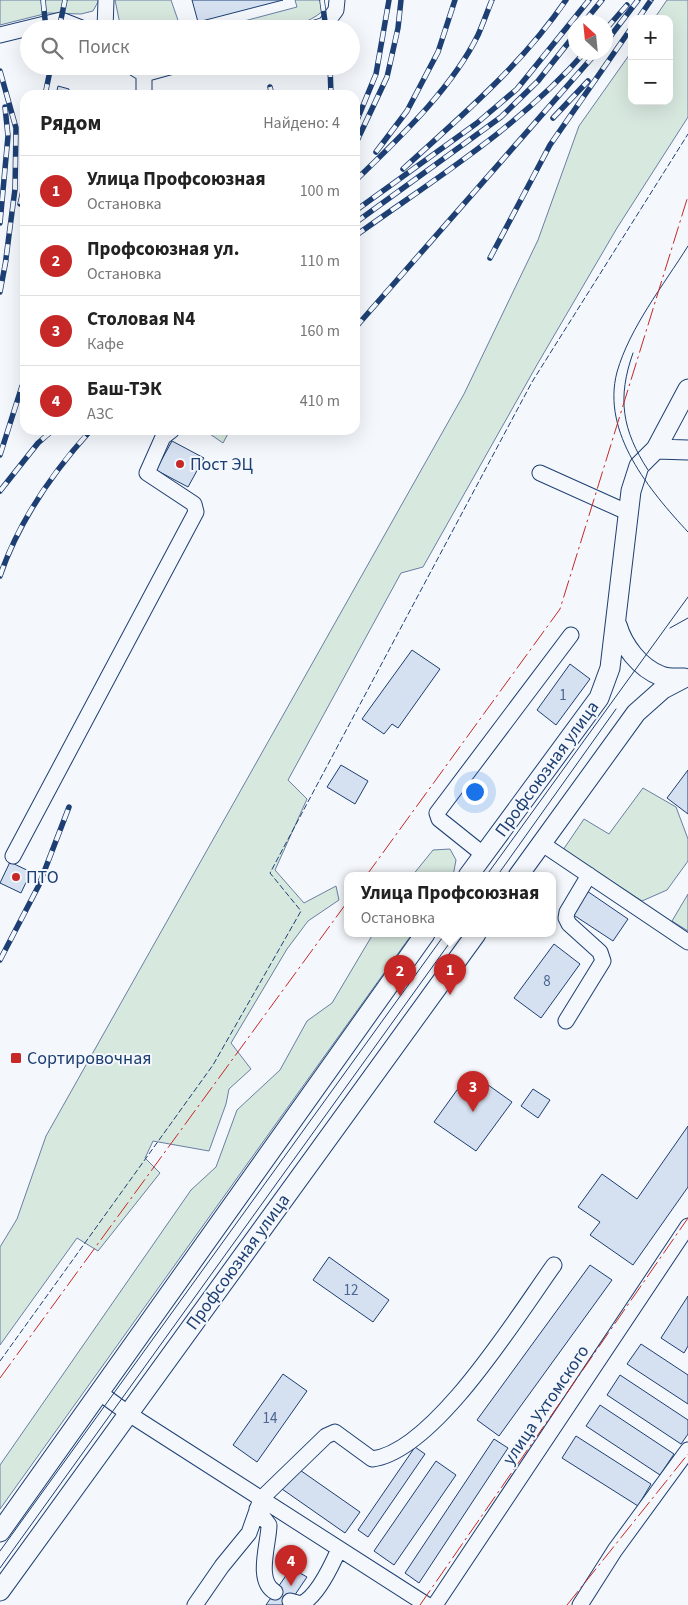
<!DOCTYPE html>
<html lang="ru">
<meta charset="utf-8">
<style>
body{margin:0;font-family:"Source Sans 3",sans-serif;background:#f2f2f2;color:#222}
.controls{position:absolute;right:15px;top:15px;display:grid;overflow:hidden;border-radius:10px;box-shadow:0 5px 20px #0002}
.controls button{width:45px;height:45px;display:grid;place-items:center;padding:0;border:0;border-bottom:1px solid #e0e0e0;background:#fff;color:#222;font:25px sans-serif}
.compass{position:absolute;left:568px;top:15px;width:45px;height:45px;border-radius:50%;background:#fff;box-shadow:0 5px 20px #0002;rotate:333deg}
.you{position:absolute;left:474px;top:791px;width:18px;height:18px;margin:-12px;border:4px solid #fff;border-radius:50%;background:#1a73e8;box-shadow:0 0 0 8px #1a73e833}
.badge{display:grid;place-items:center;width:32px;height:32px;border-radius:50%;background:#c62828;color:#fff;font-size:16px;font-weight:700}
.pin{position:absolute;translate:-50% -41px;filter:drop-shadow(0 1px 2px #0008)}
.pin::after{content:'';position:absolute;top:26px;width:18px;height:15px;background:inherit;clip-path:polygon(0 0,100% 0,50% 100%)}
.popup{position:absolute;left:344px;top:872px;width:212px;height:65px;box-sizing:border-box;display:grid;place-content:center;border-radius:10px;background:#fff;filter:drop-shadow(0 1px 4px #0005);font-size:16px;white-space:nowrap;color:#767676}
.popup b{font-size:19px;color:#222}
.popup::after{content:'';position:absolute;left:50%;top:100%;margin-left:-10px;border:10px solid transparent;border-top-color:#fff}
.list{margin:0;padding:0;list-style:none}
h2{display:flex;justify-content:space-between;align-items:center;height:65px;margin:0;padding:0 20px;font-size:21px}
h2 small{font-size:16px;font-weight:400;color:#767676}
.list li{display:grid;grid-template-columns:32px 1fr auto;gap:15px;align-items:center;box-sizing:border-box;height:70px;padding:0 20px;border-top:1px solid #e0e0e0}
.list b{display:block;font-size:19px;white-space:nowrap}
.list p{margin:0;font-size:16px;white-space:nowrap;color:#767676}
.list em{font-size:16px;font-style:normal;color:#767676}
.icon{flex:none;width:28px;height:28px;fill:none;stroke:currentColor;stroke-width:2;stroke-linecap:round;stroke-linejoin:round}
.map{position:relative;flex:none;width:688px;height:1605px;overflow:hidden}
.search{position:absolute;background:#fff;box-shadow:0 5px 20px #0002;left:20px;top:20px;width:340px;height:55px;display:flex;align-items:center;gap:12px;box-sizing:border-box;padding:0 18px;border-radius:28px;color:#767676;font-size:19px}
.panel{position:absolute;background:#fff;box-shadow:0 5px 20px #0002;left:20px;top:90px;width:340px;height:345px;border-radius:15px}
.map>svg:first-child{display:block}
.green{fill:#d7e8df;stroke:#687fa3}
.building{fill:#d5e0f0;stroke:#1d3f73}
.lines{fill:none;stroke-linecap:round;stroke-linejoin:round}
.minor-casing{stroke:#1d3f73;stroke-width:17}
.major-casing{stroke:#1d3f73;stroke-width:21}
.minor{stroke:#f4f7fb;stroke-width:15}
.major{stroke:#f4f7fb;stroke-width:19}
.tram{stroke:#1d3f73;stroke-width:1}
.rail-casing{stroke:#1d3f73;stroke-width:5.5}
.rail{stroke:#f4f7fb;stroke-width:4;stroke-dasharray:11;stroke-linecap:butt}
.fence{stroke:#1d3f73;stroke-width:1;stroke-dasharray:6 2.5;stroke-linecap:butt}
.power{stroke:#c62828;stroke-width:1;stroke-dasharray:18 4 2.5 4;stroke-linecap:butt}
.poi-dot{fill:#c62828;stroke:#f4f7fb;stroke-width:2}
.labels{text-anchor:middle;dominant-baseline:central;stroke-width:4;stroke-linejoin:round;paint-order:stroke}
.number-label{font-size:15px;fill:#4b6792}
.poi-label{font-size:18px;fill:#1d3f73;stroke:#f4f7fb;text-anchor:start}
.street-label{font-size:18px;fill:#1d3f73;stroke:#f4f7fb}
</style>
<div class="map">
<svg width="688" height="1605" viewBox="0 0 688 1605">
<rect width="100%" height="100%" fill="#f4f7fb"/>
<path class="green" d="M0,0h99l-6,11 -12,3 -33,-1 -48,12z
M115,0h56l10,29h-60z
M295,0h25l3,11c-30,25 -73,18 -109,18l83,-22z
M667,0h21v117l-71,111 -79,135 -115,204 -22,6 -113,207 19,19 -32,71 29,33 32,-17 3,14 -31,21 -21,28 -56,94 20,26 -22,20 -3,15 -17,47 -56,-10 -8,17 15,15 -62,78 -21,-13 -77,107v-98l17,-28 29,-83 418,-742 74,-154 41,-114 53,-75v50h37v-82h-15z
M204,430h26l-7,13z
M643,788l33,19 12,32v22l-21,29 -25,11 -79,-51 21,-31 25,15z
M450,849l6,11 -3,16h-41l21,-26z
M688,894v37l-16,-10z
M373,934h39l-412,575v-44l191,-275 25,-23 21,-57 43,-40 27,-49 25,-18z"/>
<path class="building" d="M192,0h91l-85,22z
M58,86l11,3 -1,6h-12z
M172,441l32,17 -16,29 -32,-17z
M412,650l28,19 -42,59 -6,-4 -8,10 -22,-15z
M570,664l20,15 -34,46 -19,-15z
M341,765l27,16 -13,23 -28,-17z
M688,770v44l-21,-16z
M10,862l21,10 -10,21 -21,-10z
M587,891l41,28 -15,22 -41,-27z
M554,944l26,20 -39,54 -27,-20z
M470,1072l42,30 -36,49 -42,-29z
M533,1089l17,11 -12,18 -17,-12z
M688,1126v61l-55,78 -43,-30 10,-13 -22,-15 24,-33 35,25z
M329,1257l60,43 -16,22 -60,-42z
M590,1265l22,15 -113,156 -22,-16z
M688,1296v50l-4,7 -23,-15z
M641,1344l47,31v29l-61,-40z
M283,1374l24,17 -50,71 -24,-17z
M620,1375l68,45v14l-7,10 -74,-49z
M600,1405l74,49 -14,21 -74,-49z
M576,1436l75,48 -13,22 -76,-48z
M494,1439l14,9 -89,135 -14,-10z
M415,1447l10,7 -57,83 -10,-7z
M436,1461l20,14 -62,90 -20,-14z
M297,1468l63,44 -15,21 -63,-44z
M291,1568l16,9 -19,28h-22z"/>
<g class="lines">
<g class="minor-casing">
<path id="minor" d="M105,29l1,-29
M312,29l13,-4 11,-15 1,-10
M0,35l61,-15 23,9
M131,66l13,8 29,-8
M144,95v-21
M540,473l89,40
M541,843l147,99
M484,855l-45,-36 -2,-6 134,-178
M13,856l183,-344 -2,-8 -47,-31 16,-36 9,-7
M566,1021l37,-60 -3,-9 -31,-28 -3,-6 1,-6 22,-37
M100,1393l29,21 298,191
M257,1509l12,16c0,18 -14,56 6,67
M290,1601l11,3c16,-7 31,-39 38,-55
M195,1605l27,-39 27,-33 12,-34 65,-63 9,-4 37,27c62,-7 146,-144 182,-194
M435,1605l253,-379
M580,1605l35,-55 73,-100"/>
</g>
<g class="major-casing">
<path id="major" d="M656,449l32,1
M617,625c6,21 23,43 44,51 7,3 16,2 23,2
M468,876l131,-178 11,-30 21,-177 8,-25 17,-17 32,-60
M518,876l118,-163 27,-24 21,-11
M0,1532l425,-598
M0,1591l476,-657"/>
</g>
<use href="#minor" class="minor"/>
<use href="#major" class="major"/>
<path class="tram" d="M688,246c-25,40 -58,81 -71,126 -16,61 33,119 71,160
M633,353c-16,45 -11,77 15,117
M670,628l18,-10
M486,876l202,-279
M497,876l119,-167
M0,1551l445,-617
M0,1568l456,-634"/>
<g class="rail-casing">
<path id="rail" d="M43,0l3,29
M322,0l4,29
M638,19l13,-19
M584,22l18,-22
M59,29l6,-29
M606,29l21,-24
M606,42l32,-42
M330,66l1,29
M0,71l16,57 -1,61 -10,77
M270,87l2,8
M45,95l6,-29
M553,118l35,-37
M355,125l21,-51 13,-74
M355,145l32,-68 11,-49 3,-28
M376,152l31,-41 31,-59 17,-52
M403,169c58,-53 118,-103 163,-169
M355,181c43,-42 96,-91 123,-146 5,-11 9,-23 14,-35
M20,204l5,-22
M355,211l122,-88 40,-34 72,-89
M0,223l8,-87 -3,-29
M355,223l146,-106 37,-36 38,-48
M355,236c81,-58 163,-108 230,-184
M490,258l60,-113 82,-118
M0,292l6,-32
M355,328l242,-276
M0,455l22,-69
M0,491l38,-48 15,-13
M0,576c19,-55 52,-103 91,-146
M0,960l39,-75 30,-78"/>
</g>
<use href="#rail" class="rail"/>
<path class="fence" d="M0,1361l213,-296 88,-154 -31,-38 262,-491 156,-248"/>
<path class="power" d="M366,876l194,-267 128,-413
M0,1378l348,-477
M420,1605l268,-387
M567,1605l121,-151"/>
</g>
<g class="poi-dot">
<circle cx="180" cy="464" r="5"/>
<circle cx="16" cy="877" r="5"/>
<rect x="10" y="1052" width="12" height="12" rx="2.5"/>
</g>
<g class="labels">
<g class="number-label">
<text x="563" y="695">1</text>
<text x="547" y="981">8</text>
<text x="351" y="1290">12</text>
<text x="270" y="1418">14</text>
</g>
<g class="poi-label">
<text x="190" y="464">Пост ЭЦ</text>
<text x="26" y="877">ПТО</text>
<text x="27" y="1058">Сортировочная</text>
</g>
<g class="street-label">
<text transform="translate(547 769) rotate(-54)">Профсоюзная улица</text>
<text transform="translate(238 1262) rotate(-54)">Профсоюзная улица</text>
<text transform="translate(546 1405) rotate(-56)">улица Ухтомского</text>
</g>
</g>
</svg>
<div class="controls">
<button>+</button>
<button>−</button>
</div>
<svg class="compass" viewBox="-18 -18 36 36"><path d="M0-13l5 13h-10z" fill="#e53935"/><path d="M0 13l5-13h-10z" fill="#767676"/></svg>
<div class="you"></div>
<div class="pin badge" style="left:450px;top:995px">1</div>
<div class="popup"><b>Улица Профсоюзная</b>Остановка</div>
<div class="pin badge" style="left:400px;top:996px">2</div>
<div class="pin badge" style="left:473px;top:1112px">3</div>
<div class="pin badge" style="left:291px;top:1586px">4</div>
<div class="search"><svg class="icon" aria-label="search" viewBox="0 0 24 24"><circle cx="10" cy="10" r="6"/><path d="M15 15l6 6"/></svg>Поиск</div>
<section class="panel">
<h2>Рядом<small>Найдено: 4</small></h2>
<ul class="list">
<li><span class="badge">1</span><div><b>Улица Профсоюзная</b><p>Остановка</p></div><em>100 m</em></li>
<li><span class="badge">2</span><div><b>Профсоюзная ул.</b><p>Остановка</p></div><em>110 m</em></li>
<li><span class="badge">3</span><div><b>Столовая N4</b><p>Кафе</p></div><em>160 m</em></li>
<li><span class="badge">4</span><div><b>Баш-ТЭК</b><p>АЗС</p></div><em>410 m</em></li>
</ul>
</section>
</div>
